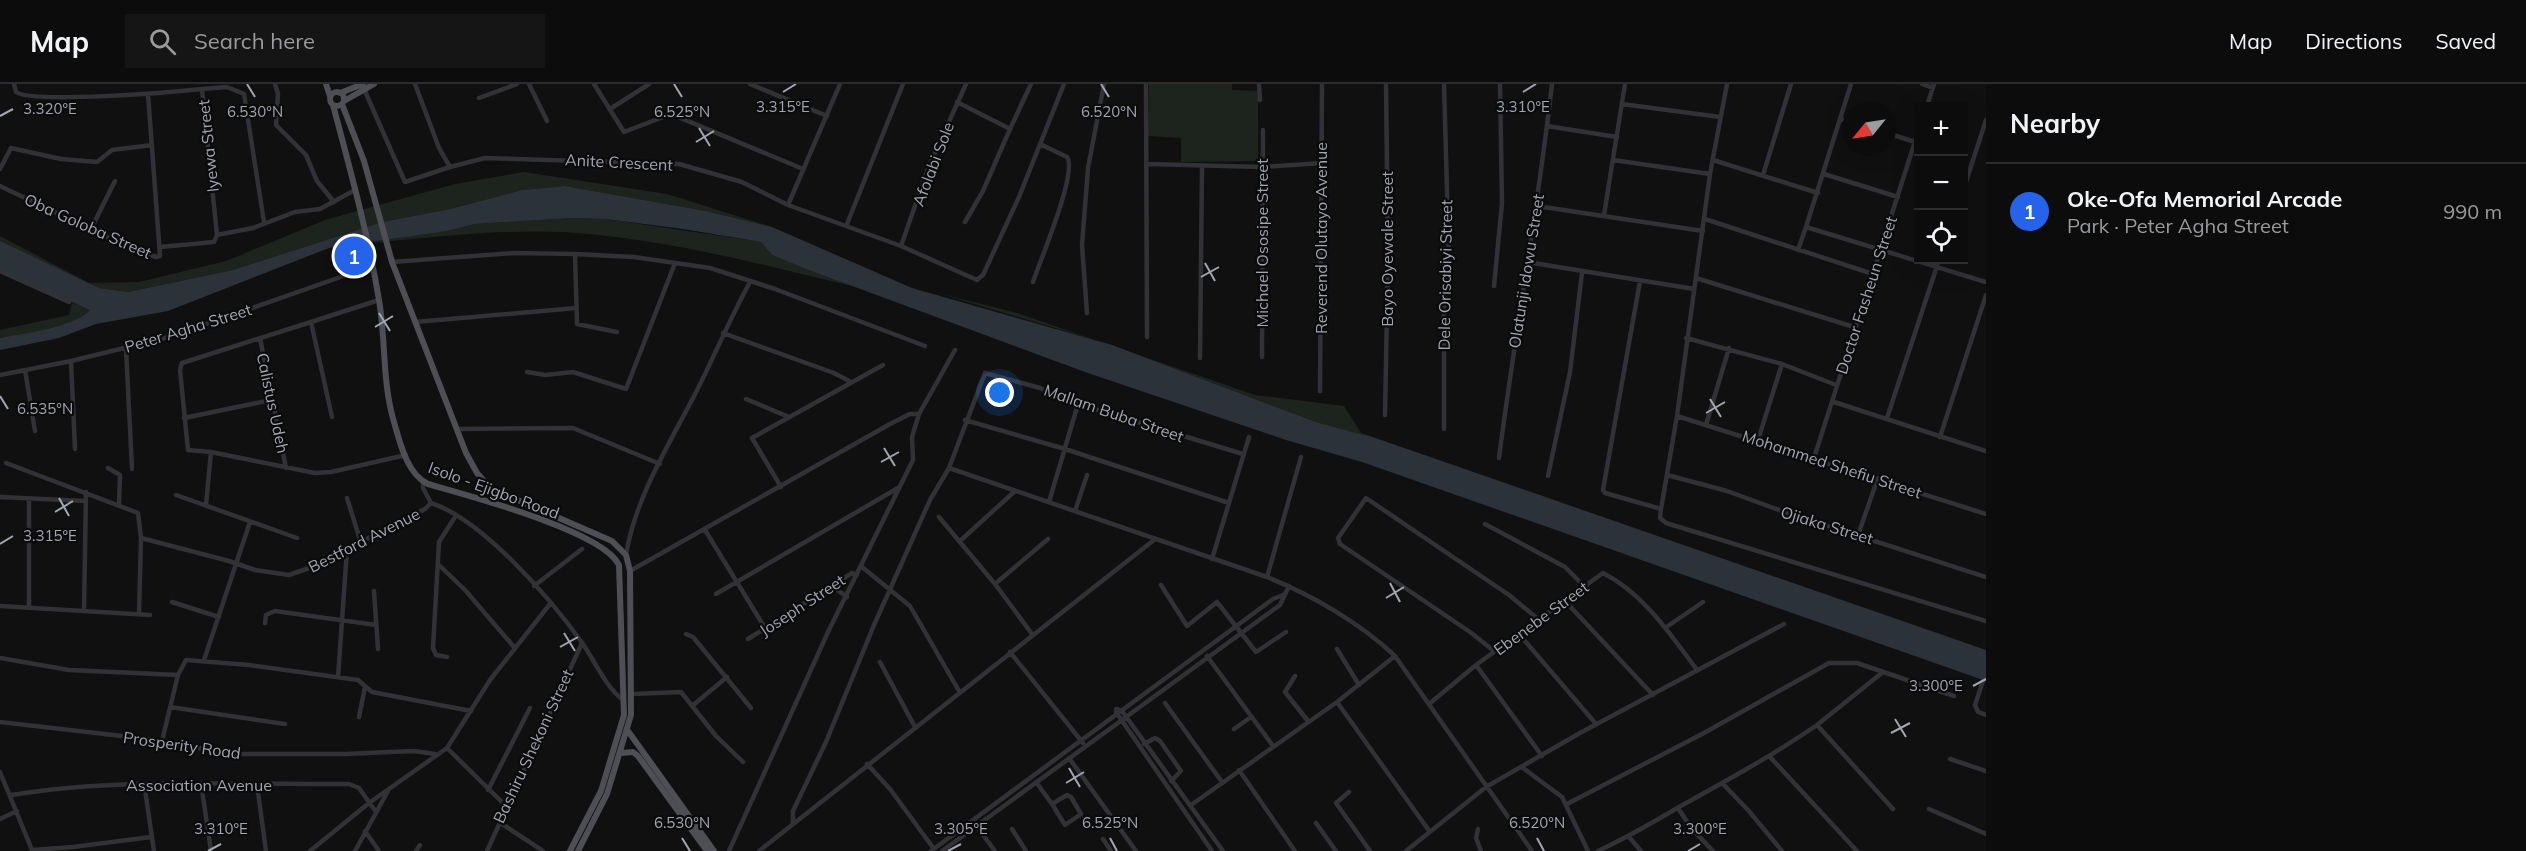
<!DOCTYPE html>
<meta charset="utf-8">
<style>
body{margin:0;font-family:Mulish,sans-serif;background:#151516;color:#f1f3f6}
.controls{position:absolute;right:18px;top:18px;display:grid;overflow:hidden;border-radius:0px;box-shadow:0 6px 24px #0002}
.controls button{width:54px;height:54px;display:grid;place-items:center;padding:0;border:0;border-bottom:2px solid #2c2c2e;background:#0c0c0d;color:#f1f3f6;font:30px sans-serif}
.compass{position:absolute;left:1842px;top:18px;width:54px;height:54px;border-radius:50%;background:#0c0c0d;box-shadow:0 6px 24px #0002;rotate:240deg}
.you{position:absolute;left:1000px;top:309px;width:21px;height:21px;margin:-15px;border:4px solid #fff;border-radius:50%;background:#1a73e8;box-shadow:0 0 0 9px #1a73e833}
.badge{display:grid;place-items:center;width:39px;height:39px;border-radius:50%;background:#2563eb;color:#fff;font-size:20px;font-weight:700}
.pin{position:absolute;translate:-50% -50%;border:3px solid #fff;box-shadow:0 2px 6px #0006}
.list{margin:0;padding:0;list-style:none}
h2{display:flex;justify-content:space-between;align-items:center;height:78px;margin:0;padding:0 24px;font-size:26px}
h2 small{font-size:20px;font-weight:400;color:#9a9b9d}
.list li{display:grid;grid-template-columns:39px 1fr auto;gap:18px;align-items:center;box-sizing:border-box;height:96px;padding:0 24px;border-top:2px solid #2c2c2e}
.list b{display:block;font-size:22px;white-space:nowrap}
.list p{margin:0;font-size:20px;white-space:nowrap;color:#9a9b9d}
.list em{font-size:20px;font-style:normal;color:#9a9b9d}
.icon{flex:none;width:33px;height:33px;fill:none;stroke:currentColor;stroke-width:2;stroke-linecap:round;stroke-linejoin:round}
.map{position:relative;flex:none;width:1986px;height:767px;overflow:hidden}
header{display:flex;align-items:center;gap:36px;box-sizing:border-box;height:84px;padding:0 30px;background:#0c0c0d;border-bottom:2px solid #2c2c2e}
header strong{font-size:28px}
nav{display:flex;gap:33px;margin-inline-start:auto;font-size:21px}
.search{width:420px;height:54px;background:#151516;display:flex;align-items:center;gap:15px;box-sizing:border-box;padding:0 21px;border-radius:0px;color:#9a9b9d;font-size:22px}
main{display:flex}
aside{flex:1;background:#0c0c0d}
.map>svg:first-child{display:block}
.green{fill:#1d241e}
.water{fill:#2b3239}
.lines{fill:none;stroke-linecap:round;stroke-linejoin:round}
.minor{stroke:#323236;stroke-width:4.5}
.major{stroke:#4e4f55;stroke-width:6}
.ticks{fill:none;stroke:#a2a6b1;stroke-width:2}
.labels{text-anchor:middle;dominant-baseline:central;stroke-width:4.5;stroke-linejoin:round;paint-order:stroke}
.street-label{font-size:16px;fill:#a2a6b1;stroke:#0b0b0c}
.ticks-label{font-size:15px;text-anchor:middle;fill:#a2a6b1;stroke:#0b0b0c;stroke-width:4.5;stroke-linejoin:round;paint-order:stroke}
</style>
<header>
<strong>Map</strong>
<div class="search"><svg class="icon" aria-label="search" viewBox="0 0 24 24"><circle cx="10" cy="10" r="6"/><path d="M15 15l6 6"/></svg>Search here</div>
<nav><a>Map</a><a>Directions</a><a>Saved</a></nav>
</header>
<main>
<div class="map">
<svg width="1986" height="767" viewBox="0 0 1986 767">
<rect width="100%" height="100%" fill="#101011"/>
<path class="green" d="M1149,0h83v6l26,1v70l-77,1v-24l-33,-2z
M524,88l143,22 105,33 -66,-16 -141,-25 -43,4 -72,19 -68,13 -149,48 -105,22 -29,-4 -99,-46v-6l89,47 50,-1 87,-21 99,-41 130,-36z
M573,134l33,1 155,23 11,13 84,32c-96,-23 -194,-49 -293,-55 -66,-3 -135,6 -201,12l113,-20z
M938,209l79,20 238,82 89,11 17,27 11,5 -56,-16 -204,-77z
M72,219l19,6c-21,21 -63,24 -91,29v-8l69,-15z"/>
<path class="water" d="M565,102l141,25 66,16 140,61 200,57 204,77 51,14 -6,-3 625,217v31l-624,-219 -76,-22 -201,-68 -276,-102 -37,-15 -11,-13 -78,-13 -77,-10 -33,-1 -98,6 -29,7 -117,17 -161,63 -72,13 -37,14 -59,12v-12c26,-5 72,-10 90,-28l-90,-40v-29l99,47 29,4 105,-22 149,-48 68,-13 72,-19z"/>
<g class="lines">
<path class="minor" d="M14,0l2,8c18,12 157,0 186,-3l15,146 36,-7 42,-16 25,-3 35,-19
M275,0l3,10 -2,31 30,30 11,26 17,21
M415,0l24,64 11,19 35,-9 194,6 63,18 46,23 113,41 76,34 6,-5 36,-78 45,-113
M529,0l18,37
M594,0l30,48 47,-18 132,55
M750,0l77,32
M1146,0l1,253
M1259,0l1,16
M1851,0l-45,143 180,55
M1922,0l11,4
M202,5l25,-2 17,7 20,128
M364,5l41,93 45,-15
M479,14l38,-14
M957,18l53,27 -27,62 -18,31
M1622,20l98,13
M1927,22l7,-22
M610,25l39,-25
M1840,35l11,3
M1547,42l70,11
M1010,45l21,-45
M1887,49l28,9
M1613,76l97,14
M1713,76l105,33
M1147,80l115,3 60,-4
M0,85l11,-21 50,11 36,3 15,-12 40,-5
M1824,90l74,23
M1763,91l28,-91
M0,102l130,62 26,9 4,-1 -12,-162
M1964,104l22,-68
M788,121l52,-121
M1537,122l166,25
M1604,131l21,-131
M1705,135l168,55
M847,140l56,-140
M91,145l24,-48
M901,162l28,-80 37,-82
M160,163l54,-5 3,-7
M1798,166l8,-23
M575,170l2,70 40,8
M392,178l122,-9 61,1 59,3 76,11 65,21 150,57
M1527,178l167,27
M0,187l69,31
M1696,194l158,49
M1640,197l-37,209 2,3 56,16 16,-93 33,-242 17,-90
M1033,198c7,-21 45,-110 34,-125l-27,-13
M1494,202l8,-83 -2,-119
M1087,229l-5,-68 6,-77 16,-84
M311,238l-129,41 -2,7 8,80 23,2 104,21 16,-1 75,-17
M415,238l161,-14
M723,249l111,40 17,9
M260,254l26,130
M1686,254l96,26 54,21
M126,265l6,120
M1262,273l1,-227
M1200,274l2,-192
M71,277l4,88
M25,286l10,61
M527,288l18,3 28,-3 53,17 49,-126
M0,291l71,-14 98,-24 203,-71
M1320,307l2,-307
M746,315l43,18
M1834,318l152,49
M1385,331l3,-160 -2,-171
M1677,332l309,98
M332,333l-21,-95 68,-22
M184,334l87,-18
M1887,334l52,-158
M965,336l100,29 164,54
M1706,341l23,-77
M458,345l115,-1 87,36
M1444,345v-123l5,-44 -5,-178
M1940,353l46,-142
M1758,356l24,-76
M1499,374c16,-125 39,-249 53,-374
M1814,374l104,-326
M6,379l132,50 3,25 -2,76
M108,384l12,7 -1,29
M949,384l318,109c45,18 93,46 128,79l137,195
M1667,391l60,16 52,19 207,67
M1548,392l22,-104 12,-99
M781,403l-29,-49 131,-73
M176,411l121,43
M0,413l85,4
M347,414l14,45
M29,415v108
M1049,418l29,-98
M431,419c52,17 120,96 152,141 12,18 23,43 40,56
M206,421l5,-53
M1661,425l-1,9 6,5 320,98
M1075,427l12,-36
M939,433l56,67 37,50
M1485,440l80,43 20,20
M705,446l60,98
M1858,451l20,-57
M141,454l88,23 26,9 34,5 23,-8 113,-58 6,-6 -8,-15v-6
M960,457l55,-50
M626,471c9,-56 41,-107 67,-157 20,-38 36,-78 57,-116
M1212,475l37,-122
M438,480l27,26 49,57
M862,483l48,39 49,85
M630,487l260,-147 20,-10h9
M1267,493l34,-120
M995,500l53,-45
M1161,501l26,41 30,-24 39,50 30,-20
M534,502l48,-37
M833,503l14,10
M374,507l4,58
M716,510l182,-106
M1565,517l88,94
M172,518l47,15
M0,522l150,9
M84,526l2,-118
M265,539l1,-8 9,-4 101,14
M1665,544l38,-26
M686,550l7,3 58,71
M1519,550l77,90
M748,555l104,-66 5,2
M1337,565l22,36
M1494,567l-24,-19 -130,-88 -2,-6 28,-40 143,97 29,24
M1010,568l73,91
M1207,572l66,90
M447,573l-11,-2 -3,-7 6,-106 16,-25
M0,574l69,12 109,5
M204,576l46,-138
M880,578l35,65
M1476,581l66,91
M1986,588l-11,33 3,7 8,3
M1295,592l-10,16 23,29
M338,593l9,-127
M632,610l49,-2 35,44 27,26
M1337,618l93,130
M1165,619l57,79
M1429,620l47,-39 127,-92c40,20 68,62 94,97
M692,622l35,-29
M170,623l115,17
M1116,625l6,2 101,140
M1116,628l96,139
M359,633l6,-30
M0,638l157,18 74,14h114l69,-3 21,3
M1817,641l66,-53
M1234,645l17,-12
M162,657l16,-66 8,-15 63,5 109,15 14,12 99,19
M1144,660l11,-6 5,3 21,30 -10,10
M447,664l59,58
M1770,673l87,94
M1069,674l67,93
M1950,675l36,12
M867,680l23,25 44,60
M1523,684l39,29 26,54
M1239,686l56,81
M0,688l32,78
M1036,698l16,22
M144,699l10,68
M201,699l10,68
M1723,700l25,26 34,41
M257,701l9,66
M488,706l42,-82
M1349,708l-13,11 34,48
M11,711c112,-18 225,-10 338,-11l10,4 17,24
M1067,711l4,2 10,17 -16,11 -13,-21z
M1567,720l137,-71 125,-70h28l97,33
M1191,721l146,-103 58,-46
M1678,724l14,21 21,22
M1929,725l57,25
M0,735l17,-8
M499,738l44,29
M793,739v-12l33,-69 48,-117 56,-125 19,-32 36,-95 55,15 38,16 165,50
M1316,739l20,28
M975,740l20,27
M1012,745l14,22
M1478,745l-2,9 5,13
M365,747l14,20
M1629,753l12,14
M1103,755l8,12
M32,766l41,-3 78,-10
M310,767l59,-48 78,-55 43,-68 60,-76
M355,767l33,-60
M416,767l4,-6
M487,767l95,-208
M729,767l99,-219 85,-172 -1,-23 7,-23 36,-64
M759,767l395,-311
M931,767l342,-252 10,-4
M942,767l338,-246 9,-19
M1406,767l80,-64 94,-54 204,-109
M1598,767c28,-13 54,-28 81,-44 47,-26 93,-51 138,-82l76,84"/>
<path class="major" d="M326,0l4,12
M330 15a7 7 0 1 1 14 0a7 7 0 1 1-14 0Z
M340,9l23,-9
M344,17l30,-17
M342,20l22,57 28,101 74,191 11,20 13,15 122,53 14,14 4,16 1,144 -24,79 -29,57
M333,21c17,64 35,129 46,195 7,41 3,82 15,122 6,21 13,52 34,62 38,11 175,47 191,81l5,150 -23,76 -31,60
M628,647l86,120
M621,669l12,-1 5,4 69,95"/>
</g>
<path class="ticks" d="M247,0l8,13M674,0l8,13M1101,0l8,13M783,8l13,-8M1523,8l13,-8M0,32l13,-7M699,44l11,18M696,58l18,-11M1205,179l10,18M1201,193l18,-10M379,229l11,18M375,243l18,-11M0,312l8,13M1710,315l11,18M1706,329l19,-11M884,364l11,18M881,378l18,-10M59,414l10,18M55,428l18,-11M0,460l13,-8M1390,499l10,19M1386,514l18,-11M564,549l11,18M560,563l18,-10M1973,602l13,-7M1895,635l11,18M1891,649l19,-10M1069,684l11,19M1066,699l18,-11M682,754l8,13M1110,754l7,13M1537,754l7,13M208,767l13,-7M948,767l13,-7M1688,767l12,-7"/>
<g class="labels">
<g class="street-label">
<text transform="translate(208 62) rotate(-96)">Iyewa Street</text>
<text transform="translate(619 78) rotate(3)">Anite Crescent</text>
<text transform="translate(933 80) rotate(-69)">Afolabi Sole</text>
<text transform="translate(88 142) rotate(24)">Oba Goloba Street</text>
<text transform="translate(1321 154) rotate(-90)">Reverend Olutayo Avenue</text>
<text transform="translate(1262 159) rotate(-90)">Michael Ososipe Street</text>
<text transform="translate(1387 165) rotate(-90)">Bayo Oyewale Street</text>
<text transform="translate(1526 187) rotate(-81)">Olatunji Idowu Street</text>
<text transform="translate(1445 191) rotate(-89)">Dele Orisabiyi Street</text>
<text transform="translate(1866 211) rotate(-72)">Doctor Fasheun Street</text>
<text transform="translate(188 244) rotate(-17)">Peter Agha Street</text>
<text transform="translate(273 319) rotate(78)">Calistus Udeh</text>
<text transform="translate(1114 329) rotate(19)">Mallam Buba Street</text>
<text transform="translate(1832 380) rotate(18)">Mohammed Shefiu Street</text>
<text transform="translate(494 406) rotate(20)">Isolo - Ejigbo Road</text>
<text transform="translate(1827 441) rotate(17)">Ojiaka Street</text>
<text transform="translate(364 456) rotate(-27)">Bestford Avenue</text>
<text transform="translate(802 521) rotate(-33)">Joseph Street</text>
<text transform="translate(1541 534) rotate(-36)">Ebenebe Street</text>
<text transform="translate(182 661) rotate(8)">Prosperity Road</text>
<text transform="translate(533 662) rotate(-65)">Bashiru Shekoni Street</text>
<text x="199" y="701">Association Avenue</text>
</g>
</g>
<g class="ticks-label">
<text x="1523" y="28">3.310°E</text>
<text x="783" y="28">3.315°E</text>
<text x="50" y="30">3.320°E</text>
<text x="255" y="33">6.530°N</text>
<text x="682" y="33">6.525°N</text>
<text x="1109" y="33">6.520°N</text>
<text x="45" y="330">6.535°N</text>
<text x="50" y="457">3.315°E</text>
<text x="1936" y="607">3.300°E</text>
<text x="682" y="744">6.530°N</text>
<text x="1110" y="744">6.525°N</text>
<text x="1537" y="744">6.520°N</text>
<text x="221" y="750">3.310°E</text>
<text x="961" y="750">3.305°E</text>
<text x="1700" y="750">3.300°E</text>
</g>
</svg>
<div class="controls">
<button>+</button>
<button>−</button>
<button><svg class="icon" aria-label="locate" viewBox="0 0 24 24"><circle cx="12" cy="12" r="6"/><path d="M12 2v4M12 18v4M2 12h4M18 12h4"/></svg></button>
</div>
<svg class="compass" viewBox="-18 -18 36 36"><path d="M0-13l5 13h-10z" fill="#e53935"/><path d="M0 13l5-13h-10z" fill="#9a9b9d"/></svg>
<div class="you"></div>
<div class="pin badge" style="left:354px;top:172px">1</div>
</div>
<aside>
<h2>Nearby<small></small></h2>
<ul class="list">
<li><span class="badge">1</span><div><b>Oke-Ofa Memorial Arcade</b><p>Park · Peter Agha Street</p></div><em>990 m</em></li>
</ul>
</aside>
</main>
